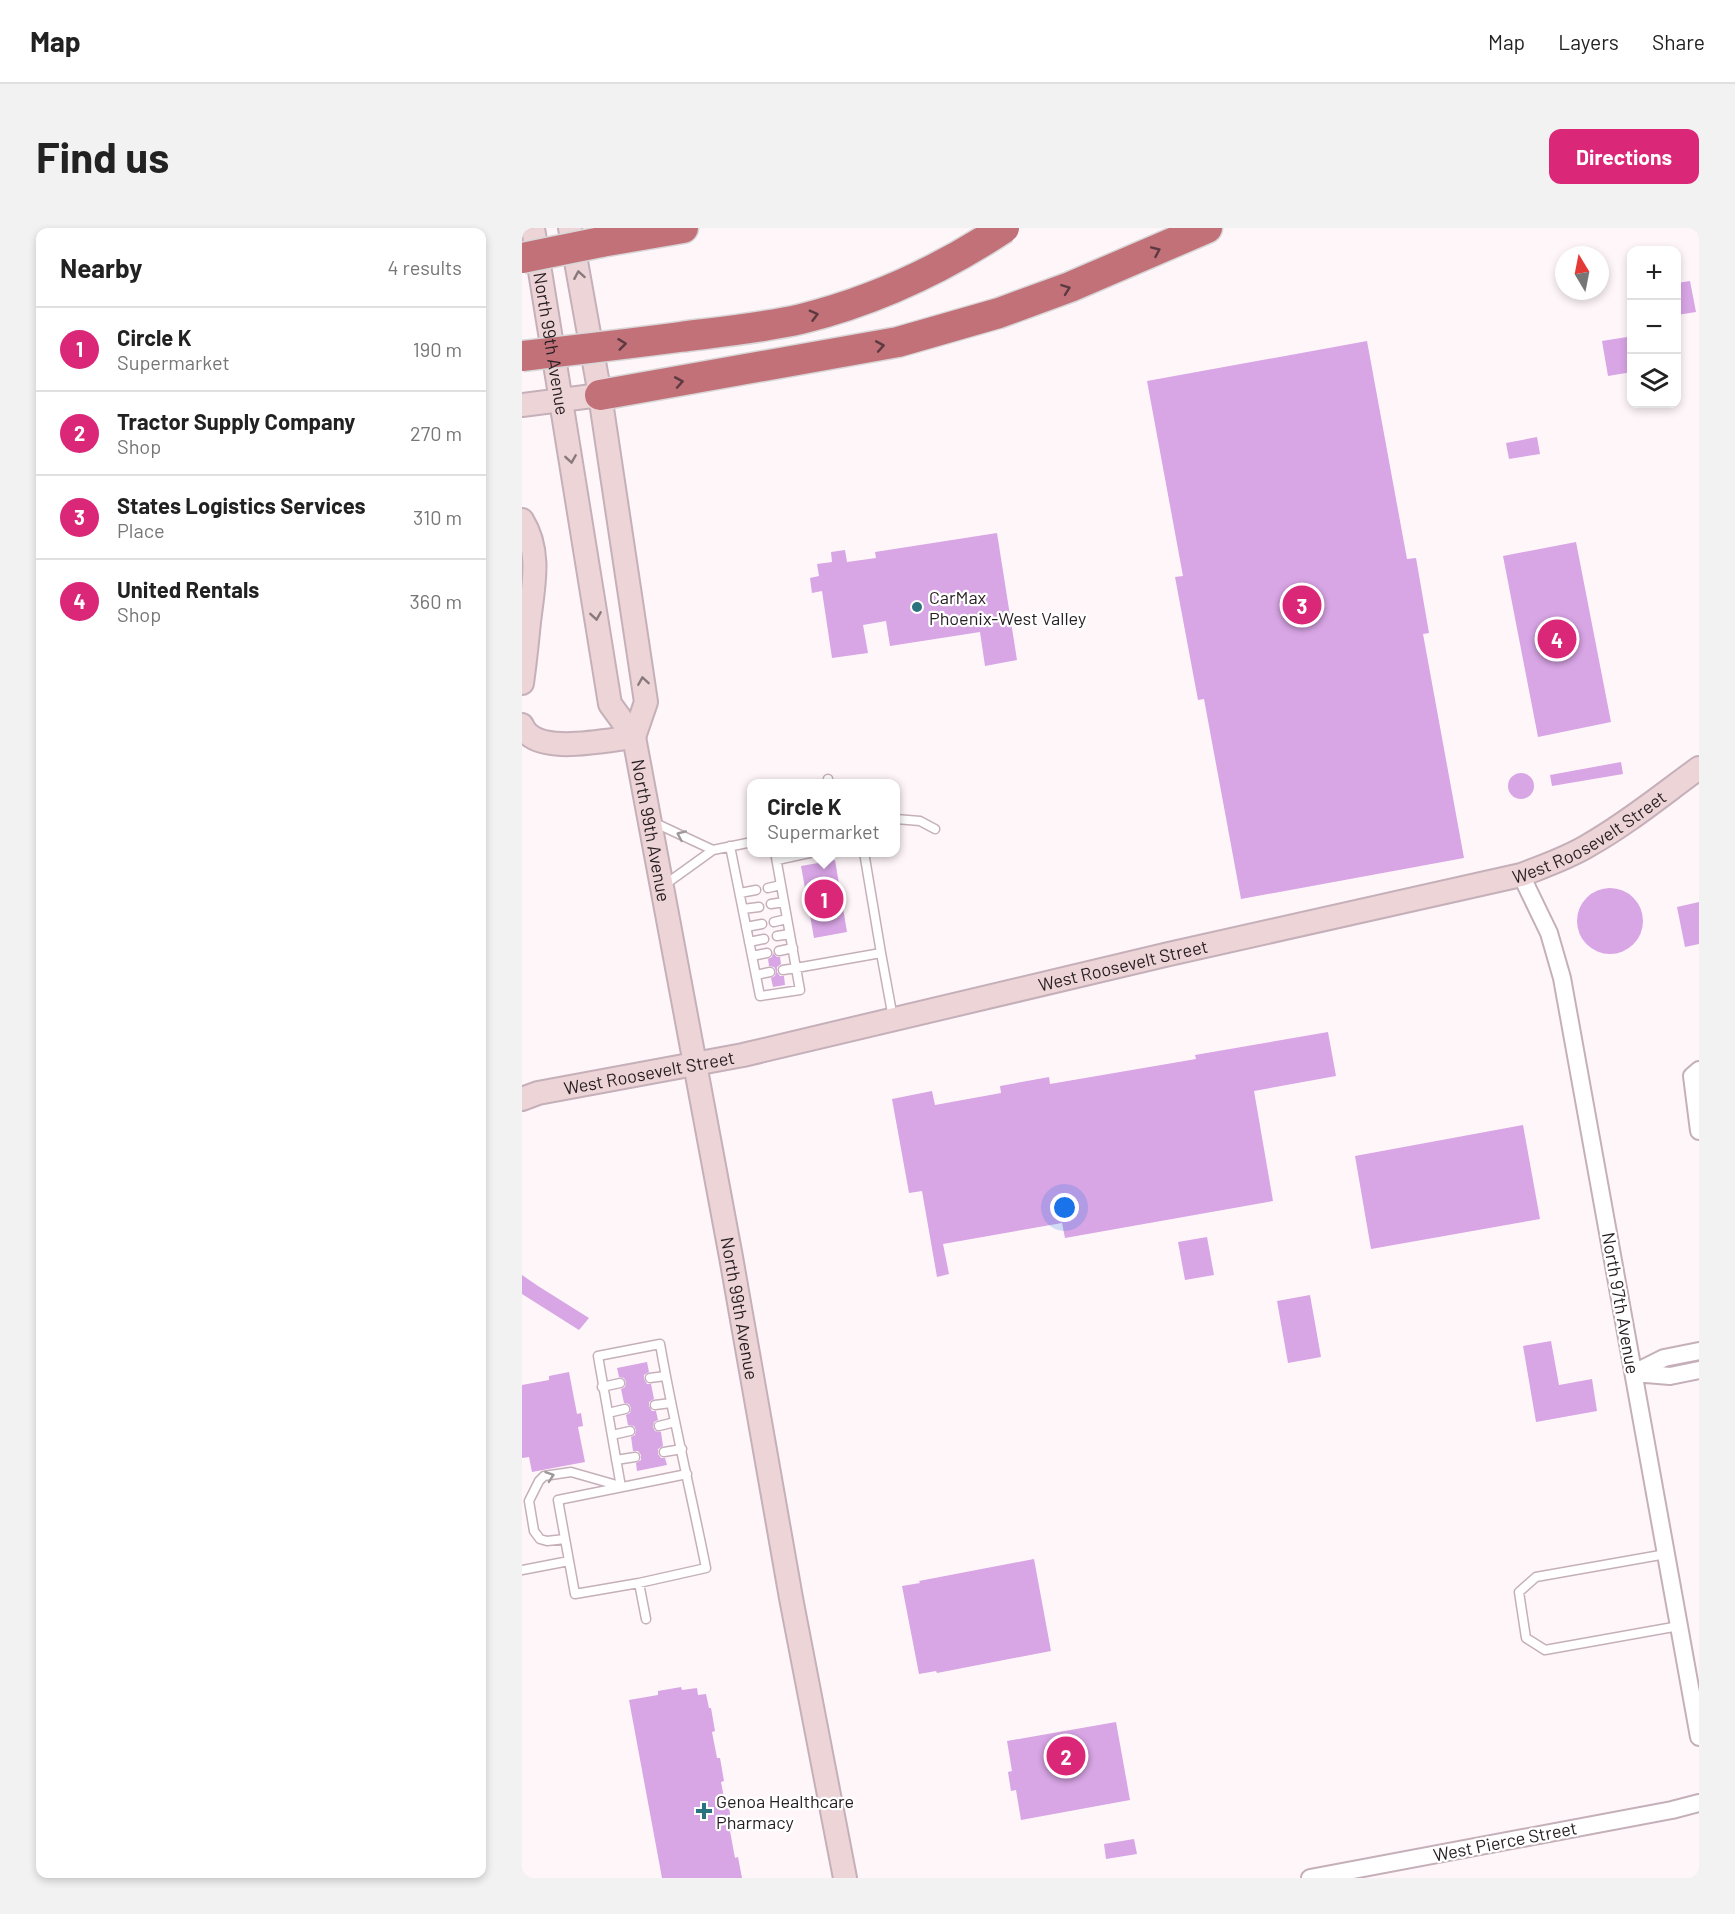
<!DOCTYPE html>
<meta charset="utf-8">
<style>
body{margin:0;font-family:Barlow,sans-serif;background:#f2f2f2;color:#222}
.controls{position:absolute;right:18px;top:18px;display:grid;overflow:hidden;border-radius:12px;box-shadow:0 3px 9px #0003}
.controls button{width:54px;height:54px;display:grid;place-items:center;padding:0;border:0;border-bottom:2px solid #e0e0e0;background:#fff;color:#222;font:30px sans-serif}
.compass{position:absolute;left:1033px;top:18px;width:54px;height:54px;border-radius:50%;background:#fff;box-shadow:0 3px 9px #0003;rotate:350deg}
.you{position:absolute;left:543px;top:980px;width:21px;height:21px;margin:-15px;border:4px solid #fff;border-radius:50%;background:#1a73e8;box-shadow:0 0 0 9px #1a73e833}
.badge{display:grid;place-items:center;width:39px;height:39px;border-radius:50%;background:#db2777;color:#fff;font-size:20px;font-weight:700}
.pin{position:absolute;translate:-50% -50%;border:3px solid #fff;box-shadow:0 2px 6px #0006}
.popup{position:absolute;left:225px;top:551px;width:153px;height:78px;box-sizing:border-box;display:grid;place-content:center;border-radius:12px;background:#fff;filter:drop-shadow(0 2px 4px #0005);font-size:20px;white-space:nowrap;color:#767676}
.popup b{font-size:22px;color:#222}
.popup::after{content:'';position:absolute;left:50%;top:100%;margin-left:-12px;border:12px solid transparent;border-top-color:#fff}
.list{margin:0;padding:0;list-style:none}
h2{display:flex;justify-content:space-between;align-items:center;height:78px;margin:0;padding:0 24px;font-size:26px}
h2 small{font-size:20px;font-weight:400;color:#767676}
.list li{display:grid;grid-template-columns:39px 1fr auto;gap:18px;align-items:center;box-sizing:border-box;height:84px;padding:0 24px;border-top:2px solid #e0e0e0}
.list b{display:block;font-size:22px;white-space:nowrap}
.list p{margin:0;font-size:20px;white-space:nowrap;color:#767676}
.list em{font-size:20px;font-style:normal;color:#767676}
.icon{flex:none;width:33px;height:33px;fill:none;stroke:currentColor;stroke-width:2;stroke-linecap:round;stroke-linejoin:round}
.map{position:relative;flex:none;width:1177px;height:1650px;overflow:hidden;border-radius:12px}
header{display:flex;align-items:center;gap:36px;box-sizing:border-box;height:84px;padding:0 30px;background:#fff;border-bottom:2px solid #e0e0e0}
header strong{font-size:28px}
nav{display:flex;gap:33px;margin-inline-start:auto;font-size:21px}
.intro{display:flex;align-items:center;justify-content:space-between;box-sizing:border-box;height:144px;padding:0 36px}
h1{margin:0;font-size:42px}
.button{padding:15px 27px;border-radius:12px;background:#db2777;color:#fff;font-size:21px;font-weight:700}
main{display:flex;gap:36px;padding:0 36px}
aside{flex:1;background:#fff;border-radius:12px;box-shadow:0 3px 9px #0003}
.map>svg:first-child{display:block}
.building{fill:#d8a5e5}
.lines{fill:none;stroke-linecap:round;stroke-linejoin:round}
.lane-casing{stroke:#c5b0ba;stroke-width:11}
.street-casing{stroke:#c5b0ba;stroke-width:20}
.secondary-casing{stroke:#c5b0ba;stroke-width:26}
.highway-casing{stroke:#d8d6d7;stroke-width:33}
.lane{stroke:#fff;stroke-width:8}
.street{stroke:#fff;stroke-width:16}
.secondary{stroke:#edd4d7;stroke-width:22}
.highway{stroke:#c27179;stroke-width:30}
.highway-bridge-casing{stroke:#d8d6d7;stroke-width:33;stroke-linecap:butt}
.highway-bridge{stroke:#c27179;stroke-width:30}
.oneway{stroke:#5c3a40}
.oneway2{stroke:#89787c}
.oneway3{stroke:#9d999b}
.poi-dot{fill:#2a727e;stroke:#fff;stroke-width:2}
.labels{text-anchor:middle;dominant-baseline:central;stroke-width:4.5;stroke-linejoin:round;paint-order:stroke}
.street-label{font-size:18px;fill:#251d21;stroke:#fff}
.poi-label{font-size:18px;fill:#251d21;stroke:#fff;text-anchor:start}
</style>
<header>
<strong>Map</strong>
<nav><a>Map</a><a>Layers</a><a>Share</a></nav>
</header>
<div class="intro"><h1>Find us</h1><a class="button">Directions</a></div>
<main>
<aside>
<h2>Nearby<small>4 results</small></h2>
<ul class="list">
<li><span class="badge">1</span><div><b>Circle K</b><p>Supermarket</p></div><em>190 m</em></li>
<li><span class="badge">2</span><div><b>Tractor Supply Company</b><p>Shop</p></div><em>270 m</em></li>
<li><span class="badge">3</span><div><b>States Logistics Services</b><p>Place</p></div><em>310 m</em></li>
<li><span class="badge">4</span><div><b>United Rentals</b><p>Shop</p></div><em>360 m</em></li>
</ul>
</aside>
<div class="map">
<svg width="1177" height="1650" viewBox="0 0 1177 1650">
<rect width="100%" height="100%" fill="#fff6fa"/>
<path class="building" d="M1168,53l6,31 -19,3v-32z
M1105,109l5,35 -24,4 -6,-35z
M845,113l40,218 9,-1 13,75 -6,1 41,224 -223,41 -37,-200 -6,1 -23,-123 8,-1 -36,-195z
M1015,209l3,17 -31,5 -3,-16z
M475,305l20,127 -32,6 -5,-34 -90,14 -4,-25 -23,4 5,28 -36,5 -10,-67 -10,2 -2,-15 9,-2 -2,-12 15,-2 -1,-10 14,-2 2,12 29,-4 -1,-6z
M1054,314l35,180 -73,15 -35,-181z
M1099,534l2,12 -71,12 -2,-11z
M986 558a13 13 0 1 1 26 0a13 13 0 1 1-26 0Z
M313,632l12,72 -33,6 -13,-72z
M1055 693a33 33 0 1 1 66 0a33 33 0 1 1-66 0Z
M1177,674v42l-14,3 -8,-40z
M251,725l4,4h3l1,7 -4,3v5l3,4h4l1,9 -12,2 -2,-9 4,-2 1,-5 -2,-4 -5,-1 -1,-7 4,-2z
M806,804l8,44 -82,15 19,110 -208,37 -3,-15 -119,21 6,30 -12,3 -15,-86 -13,2 -17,-94 40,-8 3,14 66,-12 -1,-7 49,-9 1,7 146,-25 -1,-4z
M1001,897l17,94 -169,30 -16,-93z
M685,1009l7,38 -29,5 -7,-38z
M0,1047l16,11 51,32 -10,12 -57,-36z
M788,1067l11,62 -33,6 -11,-62z
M1029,1113l8,44 33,-6 5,32 -61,11 -13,-76z
M125,1134l2,10 -5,3v4l3,5h4l3,15 -5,3v4l3,5h4l2,9 -4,2 -1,5 2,4 6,1 2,14 -5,3v5l3,4h4l2,7 -30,6 -1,-8 5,-3v-5l-3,-4h-5l-2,-14 4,-2 1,-5 -2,-4 -6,-1 -2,-10 4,-2 1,-5 -2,-4 -5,-1 -3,-14 4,-2 1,-5 -2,-4 -5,-1 -2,-9z
M47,1144l8,42 4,-1 2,13 -5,1 7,35 -53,10 -3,-15 -7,1v-73l27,-5v-4z
M512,1331l17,92 -114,22 -1,-2 -17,3 -17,-88 18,-3 -1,-2z
M159,1459l1,3 15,-2 1,7 8,-1 3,14h2l4,23 -3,1 5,26h3l4,23 -3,1 5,26h3l4,22 -3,1 5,27 3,-1 4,21h-80l-33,-178 29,-5v-4z
M594,1494l14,78 -109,20 -5,-30 -5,1 -3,-19 4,-1 -5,-30z
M612,1611l3,15 -31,5 -2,-15z"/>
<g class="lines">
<g class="lane-casing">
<path id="lane" d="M306,551v5
M374,591l24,2 15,8
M131,594l60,28
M208,618l30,150 40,-6 -4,-22 -13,2
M253,624l21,116 85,-15 12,65
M342,624l17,101
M255,632l37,-8
M141,658l50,-36 39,-8
M246,660l13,-3
M218,665l16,-3
M249,676l13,-2
M221,681l16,-2
M252,694l13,-3
M224,699l16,-3
M255,708l13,-2
M227,714l15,-3
M257,723l14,-3
M230,728l15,-3
M234,747l14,-3
M128,1150l15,-2
M80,1159l18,-4
M133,1177l16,-2
M86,1185l17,-4
M137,1198l16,-4
M90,1207l18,-4
M142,1224l18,-3
M94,1232l19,-3
M99,1259l-23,-131 62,-12c13,75 31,149 46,224l-67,15 -64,11 -17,-94 129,-26
M43,1311l-18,2 -7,-2 -6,-8 -5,-30 10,-20 5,-5 27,-4 49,14
M1144,1326l-130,23 -17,15 7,46 19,12 134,-24
M0,1342l47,-9
M117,1355l7,36"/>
</g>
<g class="street-casing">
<path id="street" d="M999,647l28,58 13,45 137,759
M1177,842l-7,6 7,55
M1112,1145l30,-15 35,-7
M1112,1145l36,3 29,-6
M788,1650l362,-68 27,-7"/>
</g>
<g class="secondary-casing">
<g id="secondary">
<path id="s1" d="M11,0l77,476 24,33 97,520 60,341 54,280"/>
<path d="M48,0l30,167 46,307 -12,35"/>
<path d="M0,177l78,-10"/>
<path d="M0,292c20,32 11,67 7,102 -2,20 -4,41 -7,61"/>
<path d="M0,497c12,32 84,15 112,12"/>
<path id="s2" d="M0,871l16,-6 205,-38 426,-101 352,-79c23,-9 47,-17 68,-30 39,-22 74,-51 110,-77"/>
</g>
</g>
<g class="highway-casing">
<path id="highway" d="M79,14l82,-14
M78,167l298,-53 101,-29 71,-26 137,-59"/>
</g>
<use href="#lane" class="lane"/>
<use href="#street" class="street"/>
<use href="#secondary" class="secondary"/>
<use href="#highway" class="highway"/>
<g class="highway-bridge-casing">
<path id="highway-bridge" d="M0,30l79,-16
M0,128c53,-6 105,-12 158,-19 40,-5 82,-9 121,-18 73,-18 141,-50 203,-91"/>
</g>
<use href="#highway-bridge" class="highway-bridge"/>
</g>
<defs><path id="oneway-chevron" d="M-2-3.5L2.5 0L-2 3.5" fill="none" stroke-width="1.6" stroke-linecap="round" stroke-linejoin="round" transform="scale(1.5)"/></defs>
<g class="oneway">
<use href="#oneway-chevron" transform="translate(634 23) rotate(-24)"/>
<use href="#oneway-chevron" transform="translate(544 61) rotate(-20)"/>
<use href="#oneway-chevron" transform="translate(292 87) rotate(-15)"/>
<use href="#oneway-chevron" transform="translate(100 116) rotate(-7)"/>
<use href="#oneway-chevron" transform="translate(358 118) rotate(-10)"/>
<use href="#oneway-chevron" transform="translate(157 154) rotate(-10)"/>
</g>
<g class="oneway2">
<use href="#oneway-chevron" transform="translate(57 47) rotate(-100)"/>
<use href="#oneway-chevron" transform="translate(49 231) rotate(81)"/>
<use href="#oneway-chevron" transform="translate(74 388) rotate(81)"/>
<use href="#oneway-chevron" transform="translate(121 453) rotate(-99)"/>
</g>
<g class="oneway3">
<use href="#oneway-chevron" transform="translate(159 607) rotate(-156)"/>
<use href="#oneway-chevron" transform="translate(28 1248) rotate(-19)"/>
</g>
<g class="poi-dot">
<circle cx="395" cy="379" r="6"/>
<path d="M179 1574h6v6h6v6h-6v6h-6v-6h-6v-6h6z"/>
</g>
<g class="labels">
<g class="street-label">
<text stroke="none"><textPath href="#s1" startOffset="117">North 99th Avenue</textPath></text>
<text stroke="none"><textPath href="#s1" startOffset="618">North 99th Avenue</textPath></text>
<text stroke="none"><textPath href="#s2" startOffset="1102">West Roosevelt Street</textPath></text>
<text stroke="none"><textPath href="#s2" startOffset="616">West Roosevelt Street</textPath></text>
<text stroke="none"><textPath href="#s2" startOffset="130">West Roosevelt Street</textPath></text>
<text transform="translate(1099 1075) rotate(80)">North 97th Avenue</text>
<text stroke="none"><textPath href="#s1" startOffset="1104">North 99th Avenue</textPath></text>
<text transform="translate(983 1613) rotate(-11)">West Pierce Street</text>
</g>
<g class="poi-label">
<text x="407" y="369">CarMax<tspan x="407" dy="21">Phoenix-West Valley</tspan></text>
<text x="194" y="1573">Genoa Healthcare<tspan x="194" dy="21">Pharmacy</tspan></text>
</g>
</g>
</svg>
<div class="controls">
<button>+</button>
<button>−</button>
<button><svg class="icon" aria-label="layers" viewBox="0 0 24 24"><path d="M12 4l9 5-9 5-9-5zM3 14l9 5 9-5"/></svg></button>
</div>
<svg class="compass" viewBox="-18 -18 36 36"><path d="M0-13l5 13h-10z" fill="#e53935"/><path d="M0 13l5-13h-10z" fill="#767676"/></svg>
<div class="you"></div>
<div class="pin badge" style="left:302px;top:671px">1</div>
<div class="popup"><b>Circle K</b>Supermarket</div>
<div class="pin badge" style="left:544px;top:1528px">2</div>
<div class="pin badge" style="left:780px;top:377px">3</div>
<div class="pin badge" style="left:1035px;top:411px">4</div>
</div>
</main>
